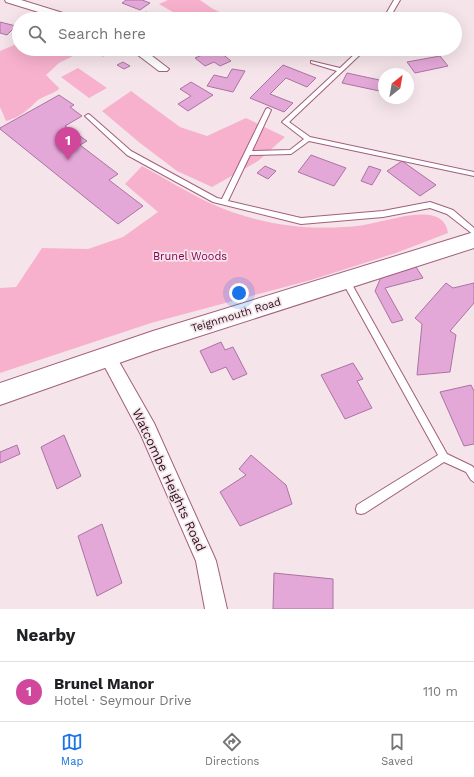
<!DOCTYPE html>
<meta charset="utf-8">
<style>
body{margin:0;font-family:"Work Sans",sans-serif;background:#f2f2f2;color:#202124}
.compass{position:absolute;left:378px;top:68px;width:36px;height:36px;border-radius:50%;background:#fff;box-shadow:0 4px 16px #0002;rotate:31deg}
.you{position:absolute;left:239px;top:293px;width:14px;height:14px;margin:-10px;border:3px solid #fff;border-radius:50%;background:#1a73e8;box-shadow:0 0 0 6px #1a73e833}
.badge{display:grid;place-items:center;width:26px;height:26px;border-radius:50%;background:#1a73e8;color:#fff;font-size:13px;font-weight:700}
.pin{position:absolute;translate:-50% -33px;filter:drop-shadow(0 1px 2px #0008)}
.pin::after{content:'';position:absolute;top:21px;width:14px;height:12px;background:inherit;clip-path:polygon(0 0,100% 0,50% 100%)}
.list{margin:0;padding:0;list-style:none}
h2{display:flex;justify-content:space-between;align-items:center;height:52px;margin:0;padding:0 16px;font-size:17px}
h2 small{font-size:13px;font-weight:400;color:#757577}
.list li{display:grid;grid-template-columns:26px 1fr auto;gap:12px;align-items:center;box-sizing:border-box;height:60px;padding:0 16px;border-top:1px solid #e0e0e0}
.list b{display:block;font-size:15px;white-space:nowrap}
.list p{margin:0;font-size:13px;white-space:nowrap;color:#757577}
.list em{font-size:13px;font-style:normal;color:#757577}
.icon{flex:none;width:22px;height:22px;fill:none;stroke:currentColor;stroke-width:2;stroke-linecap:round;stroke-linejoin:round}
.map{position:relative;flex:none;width:474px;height:609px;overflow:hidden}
.search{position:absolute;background:#fff;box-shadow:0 4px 16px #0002;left:12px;right:12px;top:12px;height:44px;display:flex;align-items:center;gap:10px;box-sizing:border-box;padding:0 14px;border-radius:22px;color:#757577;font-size:15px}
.sheet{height:112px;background:#fff}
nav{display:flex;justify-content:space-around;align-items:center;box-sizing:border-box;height:56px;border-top:1px solid #e0e0e0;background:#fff;font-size:11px;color:#757577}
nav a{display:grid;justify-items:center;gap:2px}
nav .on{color:#1a73e8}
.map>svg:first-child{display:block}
.green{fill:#f7b1cd}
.building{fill:#e4a8d8;stroke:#ab73a1}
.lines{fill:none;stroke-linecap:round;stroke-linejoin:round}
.service-casing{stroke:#a25f7b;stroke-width:2}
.minor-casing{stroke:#a25f7b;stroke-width:2}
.primary-casing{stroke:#a25f7b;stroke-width:2}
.service{fill:#fff;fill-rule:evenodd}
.minor{fill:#fff;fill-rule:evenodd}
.primary{fill:#fff;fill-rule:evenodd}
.labels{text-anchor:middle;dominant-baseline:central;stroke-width:3.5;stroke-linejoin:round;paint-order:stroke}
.park-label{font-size:11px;fill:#84014f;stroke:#f5e5eb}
.street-label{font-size:11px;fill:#290f1b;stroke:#f5e5eb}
.near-street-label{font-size:13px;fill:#290f1b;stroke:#f5e5eb}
</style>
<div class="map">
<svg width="474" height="609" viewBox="0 0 474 609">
<rect width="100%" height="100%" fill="#f5e5eb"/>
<path class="green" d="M168,0h32l13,9 23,10h-51l-26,-15z
M19,43v6h54l6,4 -20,10 -13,12 13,13 -1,2c-6,4 -14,6 -20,10 -9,9 -19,18 -32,21l-6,-14v-56z
M78,68l29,20 -18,10 -28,-21z
M131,91l49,36 27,9 39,-18 39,19 -27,24 -46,26 -35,-16 -37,-28 -38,-32z
M142,166c23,12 46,27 70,38 40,18 87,26 131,23 13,0 26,-3 39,-6 18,-3 62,-18 66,12l-52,20 -85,27 -160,43 -151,50v-85l16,-1 26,-39 46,1 35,-12 35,-25 -33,-28z"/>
<path class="building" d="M126,0h16l8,3 -10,7 -18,-7z
M146,12l12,7h-25z
M0,22l16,4 -9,9 -7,-2z
M93,49h14l4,3 -8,4z
M168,49h33l-7,5 -8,-4 -8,5z
M216,49l15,12 -11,5 -6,-4 -9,4 -10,-8z
M440,56l8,10 -33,7 -8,-11z
M123,62l7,4 -6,3 -7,-4z
M283,65l33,13 -9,9 -21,-9 -16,16 23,9 -9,9 -34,-14z
M232,69l13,2 -12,21 -26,-6 7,-11 13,3z
M347,73l37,8v11l-42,-9z
M191,82l22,13 -25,16 -10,-7 13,-8 -11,-7z
M59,95l15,10 -4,2 12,9 -17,10 22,15 -7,4 38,29 -9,6 34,26 -25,18 -118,-95v-1z
M311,155l35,13 -12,18 -36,-14z
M402,161l34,24 -16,11 -33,-25z
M265,166l11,5 -8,8 -11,-6z
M369,166l12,4 -9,15 -11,-4z
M416,267l7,11 -38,10 18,32 -11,3 -17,-32 7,-16z
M446,283l7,5 21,-5v20l-24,28 6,4 -6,37 -33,3 5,-51 -7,-6z
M221,342l4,8 8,-3 14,27 -14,6 -7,-13 -15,6 -11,-22z
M353,363l10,16 -6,2 15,27 -27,11 -24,-44z
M471,385l3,6v53l-10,2 -24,-54z
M64,435l17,41 -24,13 -16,-42z
M17,445l3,9 -20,9v-11z
M251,455l35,30 6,19 -52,22 -20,-34 26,-17 -7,-6z
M102,524l20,59 -25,13 -19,-60z
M274,573l59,6v30h-60z"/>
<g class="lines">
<g class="service-casing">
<path id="service" d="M394,0h6l-11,19h-6z
M360,49h6l-77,73 21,15 164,35v4l-165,-35 -18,13 -41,1 -22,46 73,17 82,-7 47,-9 23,8 21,18v7l-27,-21 -17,-6 -47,9 -82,7 -88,-22 -86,-47 -42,-39 3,-2 2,1 41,36 86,47 5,1 44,-90 2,-1 3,2 -19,41 38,-1 14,-11 -22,-17 55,-51 -26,-8v-2l29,7z
M346,278l3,1 98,175 25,12 2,2v14l-3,-2 -5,-8 -22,-10 -79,51 -4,1 -4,-1 -1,-4 1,-4 81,-50 -95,-172 -1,-2 1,-2z"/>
</g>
<g class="minor-casing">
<path id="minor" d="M5,0h16l55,17 1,2h-16l-55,-17z
M130,49h13l26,20 -2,2h-8z
M107,348l6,3 41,72 59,131 3,7 11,48h-22l-9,-48 -55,-126 -42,-79 2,-5z"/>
</g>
<g class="primary-casing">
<path id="primary" d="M474,232v16l-321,103 -153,54v-22l153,-52z"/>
</g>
<use href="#service" class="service"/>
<use href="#minor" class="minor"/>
<use href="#primary" class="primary"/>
</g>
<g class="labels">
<g class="park-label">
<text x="190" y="256">Brunel Woods</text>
</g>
<g class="street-label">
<text transform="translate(236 315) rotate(-17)">Teignmouth Road</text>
</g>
<g class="near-street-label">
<text transform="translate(169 480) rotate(65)">Watcombe Heights Road</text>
</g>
</g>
</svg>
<svg class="compass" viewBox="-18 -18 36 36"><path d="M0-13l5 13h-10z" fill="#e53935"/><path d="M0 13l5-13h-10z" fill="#757577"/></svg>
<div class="you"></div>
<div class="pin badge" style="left:68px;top:160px;background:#d1479c">1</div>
<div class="search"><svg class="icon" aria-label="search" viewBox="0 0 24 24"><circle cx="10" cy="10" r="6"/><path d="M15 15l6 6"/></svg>Search here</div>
</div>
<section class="sheet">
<h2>Nearby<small></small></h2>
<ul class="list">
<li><span class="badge" style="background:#d1479c">1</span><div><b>Brunel Manor</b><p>Hotel · Seymour Drive</p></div><em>110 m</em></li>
</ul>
</section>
<nav>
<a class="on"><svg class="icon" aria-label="map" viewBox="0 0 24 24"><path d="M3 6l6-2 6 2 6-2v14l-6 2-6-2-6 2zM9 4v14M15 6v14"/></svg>Map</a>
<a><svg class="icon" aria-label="directions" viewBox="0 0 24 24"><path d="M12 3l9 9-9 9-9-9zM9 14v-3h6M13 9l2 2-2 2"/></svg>Directions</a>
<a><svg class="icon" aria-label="saved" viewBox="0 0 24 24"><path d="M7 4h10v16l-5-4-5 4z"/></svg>Saved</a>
</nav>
